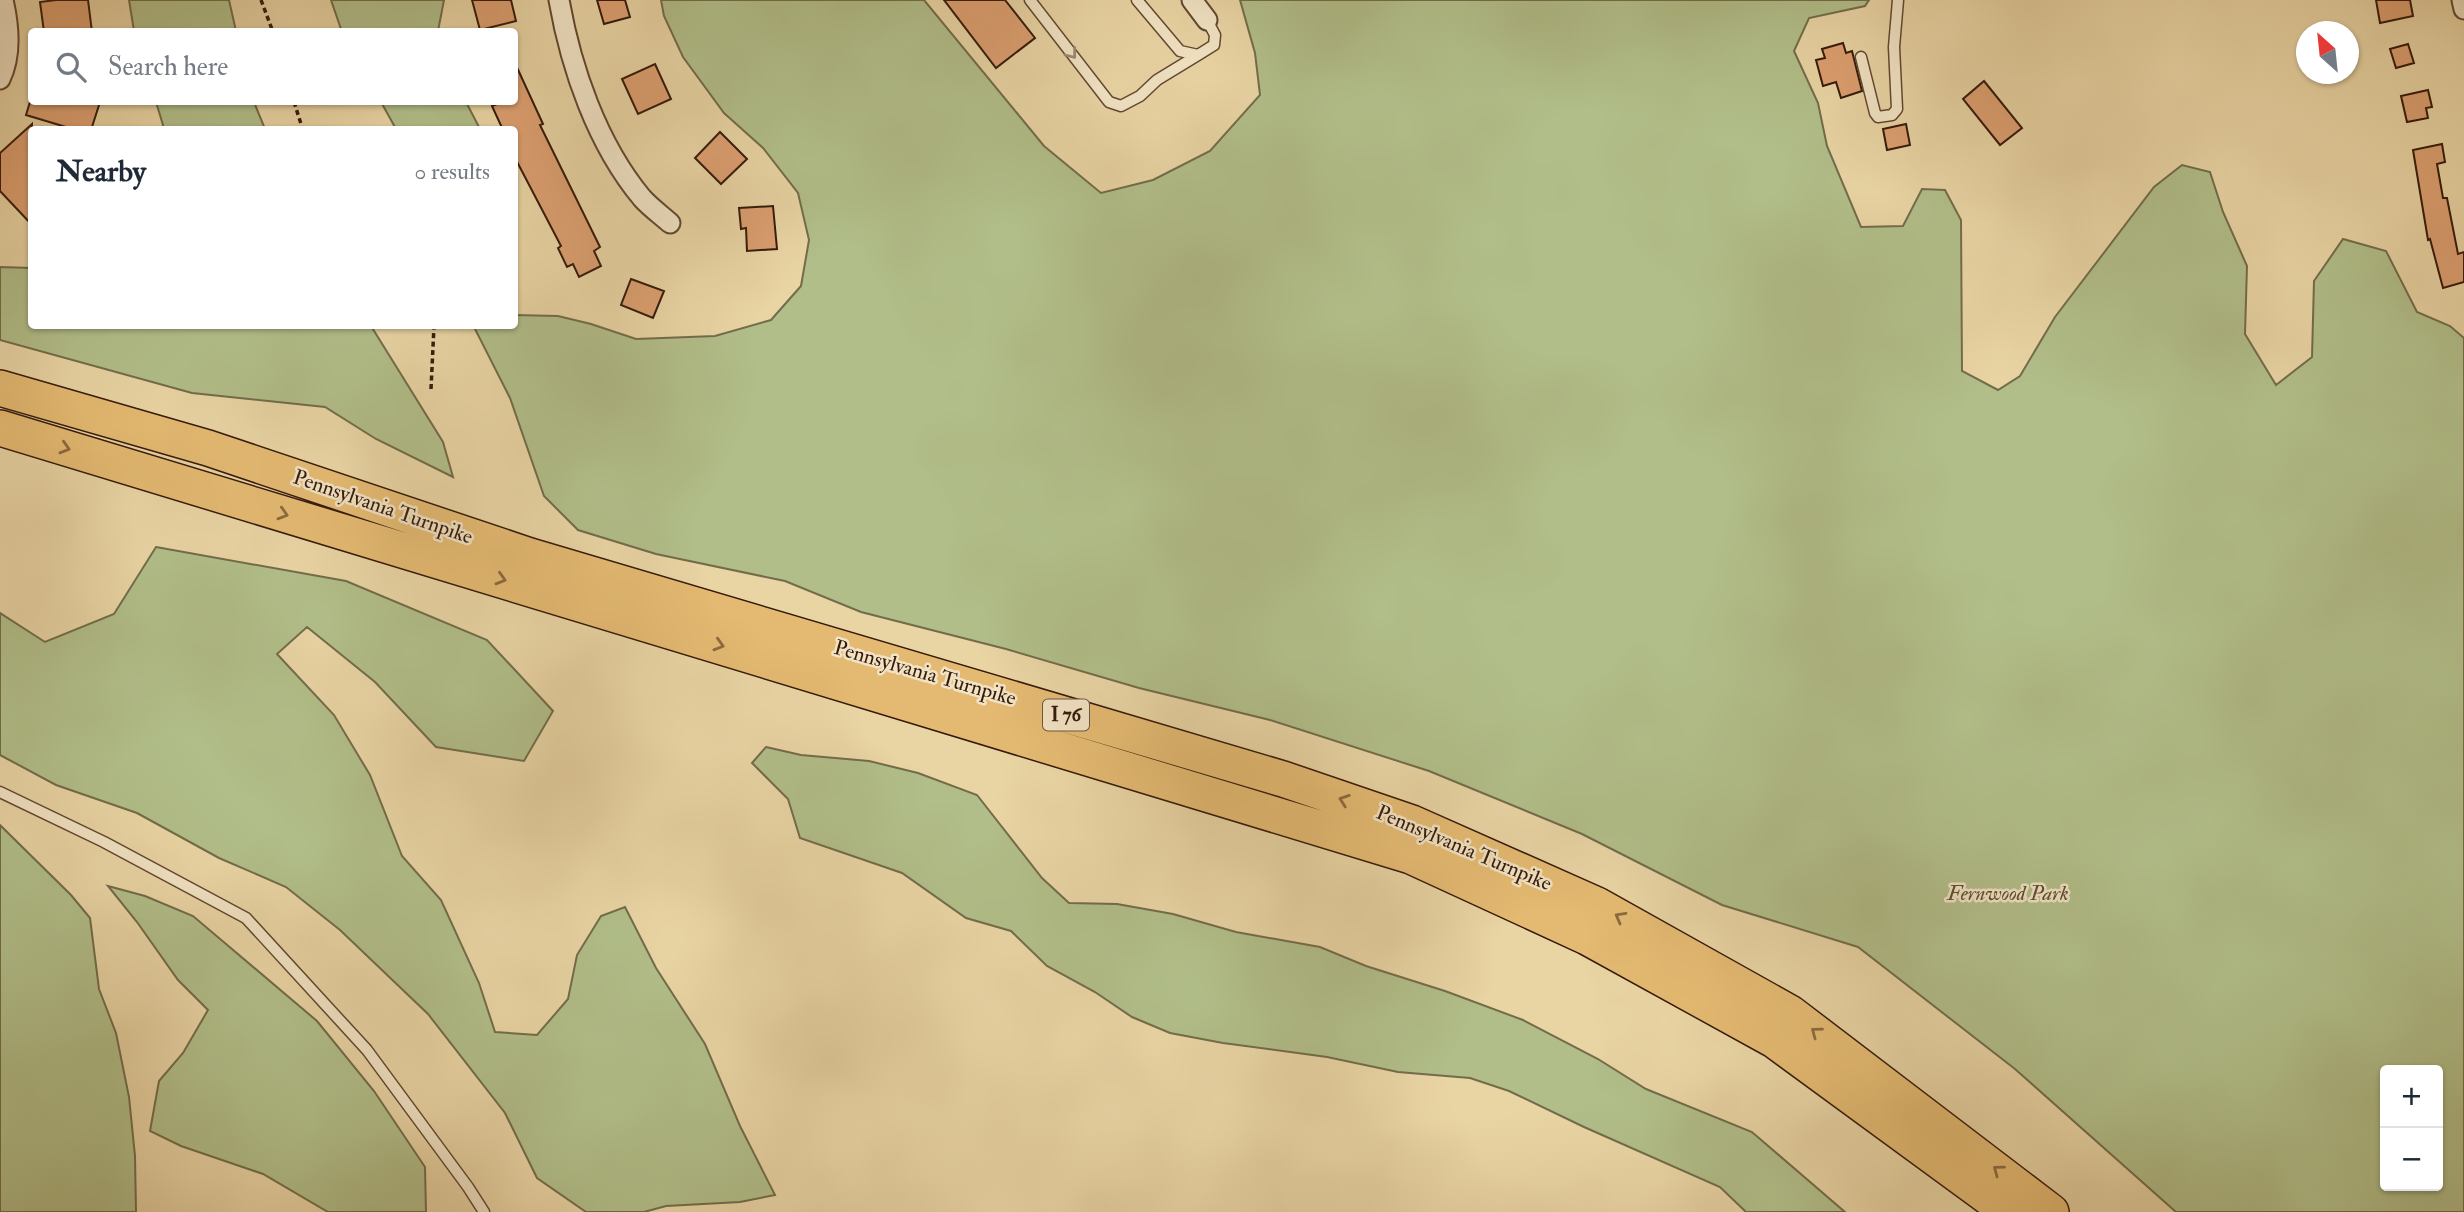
<!DOCTYPE html>
<meta charset="utf-8">
<style>
body{margin:0;font-family:"IM FELL Double Pica",serif;background:#f6f6f7;color:#1f2937}
.controls{position:absolute;right:21px;bottom:21px;display:grid;overflow:hidden;border-radius:7px;box-shadow:0 2px 5px #0004}
.controls button{width:63px;height:63px;display:grid;place-items:center;padding:0;border:0;border-bottom:2px solid #e0e1e3;background:#fff;color:#1f2937;font:35px sans-serif}
.compass{position:absolute;left:2296px;top:21px;width:63px;height:63px;border-radius:50%;background:#fff;box-shadow:0 2px 5px #0004;rotate:333deg}
.list{margin:0;padding:0;list-style:none}
h2{display:flex;justify-content:space-between;align-items:center;height:91px;margin:0;padding:0 28px;font-size:30px}
h2 small{font-size:23px;font-weight:400;color:#747a83}
.icon{flex:none;width:38px;height:38px;fill:none;stroke:currentColor;stroke-width:2;stroke-linecap:round;stroke-linejoin:round}
.map{position:relative;flex:none;width:2464px;height:1212px;overflow:hidden}
.search{position:absolute;background:#fff;box-shadow:0 2px 5px #0004;left:28px;top:28px;width:490px;height:77px;display:flex;align-items:center;gap:18px;box-sizing:border-box;padding:0 24px;border-radius:7px;color:#747a83;font-size:26px}
.panel{position:absolute;background:#fff;box-shadow:0 2px 5px #0004;left:28px;top:126px;width:490px;height:203px;border-radius:7px}
.map>svg:first-child{display:block}
.green{fill:#b1be89;stroke:#736c4a;stroke-width:2;fill-rule:evenodd}
.building{fill:#dc9f70;stroke:#351a0b;stroke-width:2}
.lines{fill:none;stroke-linecap:round;stroke-linejoin:round}
.service-casing{stroke:#624831;stroke-width:13}
.minor-casing{stroke:#624831;stroke-width:23}
.motorway-casing{stroke:#351a0b;stroke-width:38}
.path{stroke:#351a0b;stroke-width:3.5;stroke-dasharray:5 3.5;stroke-linecap:butt}
.service{stroke:#f1e3c4;stroke-width:10}
.minor{stroke:#f1e3c4;stroke-width:19}
.motorway{stroke:#e4ba72;stroke-width:35}
.oneway{stroke:#9c8971}
.oneway2{stroke:#8c6a3e}
.labels{text-anchor:middle;dominant-baseline:central;stroke-width:5;stroke-linejoin:round;paint-order:stroke}
.shield{fill:#f1e3c4;stroke:#6d5642;stroke-width:2}
.shield-label{font-size:19px;font-weight:bold;fill:#351a0b}
.street-label{font-size:21px;fill:#351a0b;stroke:#f1e3c4}
.park-label{font-size:21px;font-style:italic;fill:#5a4b31;stroke:#f1e3c4}
</style>
<div class="map">
<svg width="2464" height="1212" viewBox="0 0 2464 1212">
<rect width="100%" height="100%" fill="#e9d4a4"/>
<filter id="stains"><feTurbulence type="fractalNoise" baseFrequency=".00286" numOctaves="4"/><feColorMatrix values="0 0 0 0 .2 0 0 0 0 .09 0 0 0 0 .02 0 0 0 .5 -.17"/></filter>
<radialGradient id="worn" r=".72"><stop offset=".6" stop-color="#630" stop-opacity="0"/><stop offset="1" stop-color="#630" stop-opacity=".3"/></radialGradient>
<path class="green" d="M129,0h100l7,31h-102z
M331,0h113l-6,31 -96,1z
M661,0h263l120,146 57,47 52,-13 57,-29 50,-56 -5,-42 -15,-53h629l-4,6 -56,12 -15,33 24,52 9,43 34,81 42,-1 19,-37 23,1 16,30 1,151 36,19 22,-14 35,-59 99,-130 28,-22 28,7 13,40 24,54 -2,68 31,51 36,-28 2,-76 29,-42 43,12 31,61 33,14 14,12v874h-288l-161,-143 -157,-122 -136,-42 -140,-71 -153,-63 -159,-51 -131,-32 -133,-39 -145,-37 -76,-31 -129,-27 -78,-24 -34,-34 -34,-98 -36,-71 40,-1 1,-11 43,1 33,8 45,15 79,-3 56,-16 30,-34 8,-46 -11,-47 -35,-45 -39,-35 -41,-56 -19,-41zM2385,1070h53v116h-53z
M156,102h98l11,27h-103l1,-4z
M381,102h85l14,27h-84z
M0,267l31,1 1,58h339l72,116 10,35 -77,-38 -51,-32 -133,-14 -192,-53z
M156,547l190,34 141,59 66,71 -29,50 -88,-14 -61,-65 -68,-55 -30,27 57,61 36,60 32,81 39,44 38,83 16,49 42,3 31,-36 9,-44 24,-39 24,-9 31,61 49,76 35,82 35,69 -35,7 -74,4 -22,6h-58l-49,-34 -32,-65 -77,-99 -88,-84 -54,-43 -67,-29 -82,-45 -81,-28 -56,-30v-142l45,29 69,-28z
M766,747l35,8 68,6 49,12 59,22 65,83 27,25 48,1 56,10 63,18 84,15 46,19 79,25 78,29 75,39 48,30 106,43 93,80h-99l-26,-25 -136,-60 -75,-36 -39,-13 -72,-6 -71,-15 -104,-14 -53,-10 -38,-16 -37,-25 -48,-26 -36,-35 -45,-13 -64,-45 -102,-35 -12,-39 -36,-36z
M0,825l71,70 19,23 9,71 17,44 13,64 6,59 1,56h-136z
M108,886l37,10 48,20 124,105 57,70 51,76 1,45h-98l-65,-38 -82,-28 -31,-15 9,-50 24,-28 25,-43 -30,-30 -41,-58z"/>
<path class="building" d="M56,0h32l4,32h-48l-4,-30z
M472,0h39l5,21 -36,9z
M597,0h28l5,17 -26,7z
M944,0h61l30,38 -39,30z
M2376,0h34l3,16 -33,7z
M1843,43l3,10 6,-2 10,40 -21,7 -5,-16 -13,4 -7,-26 9,-2 -3,-9z
M2408,44l6,19 -18,5 -6,-19z
M514,61l29,63 -3,1 60,122 -6,4 7,15 -22,11 -6,-13 -6,3 -9,-19 3,-2 -47,-90v-26h-11l-11,-24 10,-4h12z
M655,64l16,35 -33,15 -16,-35z
M1984,81l38,47 -22,17 -37,-46z
M2428,90l4,17 -6,1 2,10 -21,4 -6,-26z
M30,102h70l-9,28h-15l-50,-15z
M32,124v101l-32,-34v-38z
M1906,124l4,21 -23,5 -4,-21z
M720,132l27,27 -26,25 -26,-26z
M2442,144l3,18 -8,2 6,34h4l11,56 6,-2v30l-21,6 -13,-49 -2,1 -15,-90z
M773,206l4,43 -30,2 -1,-23 -5,1 -2,-21z
M631,279l33,12 -11,27 -32,-13z"/>
<g class="lines">
<g class="service-casing">
<path id="service" d="M1030,0l79,102 12,4 19,-10 17,-16 41,-25
M1137,0l43,51 18,4 16,-10 1,-10 -8,-15
M1861,57l14,56 3,4 14,-2 5,-6 -3,-62 4,-47
M0,792l104,50 142,76 121,132 101,137 16,25"/>
</g>
<g class="minor-casing">
<path id="minor" d="M559,0c12,68 38,144 83,198 8,9 19,17 28,25
M1192,0l15,20
M2462,0l2,9
M0,79c12,-24 9,-53 3,-79"/>
</g>
<g class="motorway-casing">
<path id="motorway" d="M0,388l208,60 322,108 753,223 129,44 185,82 193,108 261,199
M0,428l1411,428 176,81 187,103 235,172"/>
</g>
<path class="path" d="M261,0l12,32
M294,102l9,28
M431,389l3,-63"/>
<use href="#service" class="service"/>
<use href="#minor" class="minor"/>
<use href="#motorway" class="motorway"/>
</g>
<defs><path id="oneway-chevron" d="M-2-3.5L2.5 0L-2 3.5" fill="none" stroke-width="1.6" stroke-linecap="round" stroke-linejoin="round" transform="scale(1.75)"/></defs>
<use class="oneway" href="#oneway-chevron" transform="translate(1072 54) rotate(52)"/>
<g class="oneway2">
<use href="#oneway-chevron" transform="translate(65 448) rotate(17)"/>
<use href="#oneway-chevron" transform="translate(283 514) rotate(17)"/>
<use href="#oneway-chevron" transform="translate(501 579) rotate(17)"/>
<use href="#oneway-chevron" transform="translate(719 645) rotate(17)"/>
<use href="#oneway-chevron" transform="translate(1344 800) rotate(-161)"/>
<use href="#oneway-chevron" transform="translate(1620 917) rotate(-151)"/>
<use href="#oneway-chevron" transform="translate(1816 1032) rotate(-143)"/>
<use href="#oneway-chevron" transform="translate(1998 1170) rotate(-143)"/>
</g>
<g class="labels">
<rect class="shield" x="1043" y="699.5" width="46" height="31" rx="5"/>
<g class="shield-label">
<text x="1066" y="715">I 76</text>
</g>
<g class="street-label">
<text transform="translate(383 507) rotate(19)">Pennsylvania Turnpike</text>
<text transform="translate(925 673) rotate(16)">Pennsylvania Turnpike</text>
<text transform="translate(1464 848) rotate(23)">Pennsylvania Turnpike</text>
</g>
<g class="park-label">
<text x="2008" y="893">Fernwood Park</text>
</g>
</g>
<rect width="100%" height="100%" filter="url(#stains)"/>
<rect width="100%" height="100%" fill="url(#worn)"/>
</svg>
<div class="controls">
<button>+</button>
<button>−</button>
</div>
<svg class="compass" viewBox="-18 -18 36 36"><path d="M0-13l5 13h-10z" fill="#e53935"/><path d="M0 13l5-13h-10z" fill="#747a83"/></svg>
<div class="search"><svg class="icon" aria-label="search" viewBox="0 0 24 24"><circle cx="10" cy="10" r="6"/><path d="M15 15l6 6"/></svg>Search here</div>
<section class="panel">
<h2>Nearby<small>0 results</small></h2>
<ul class="list">
</ul>
</section>
</div>
